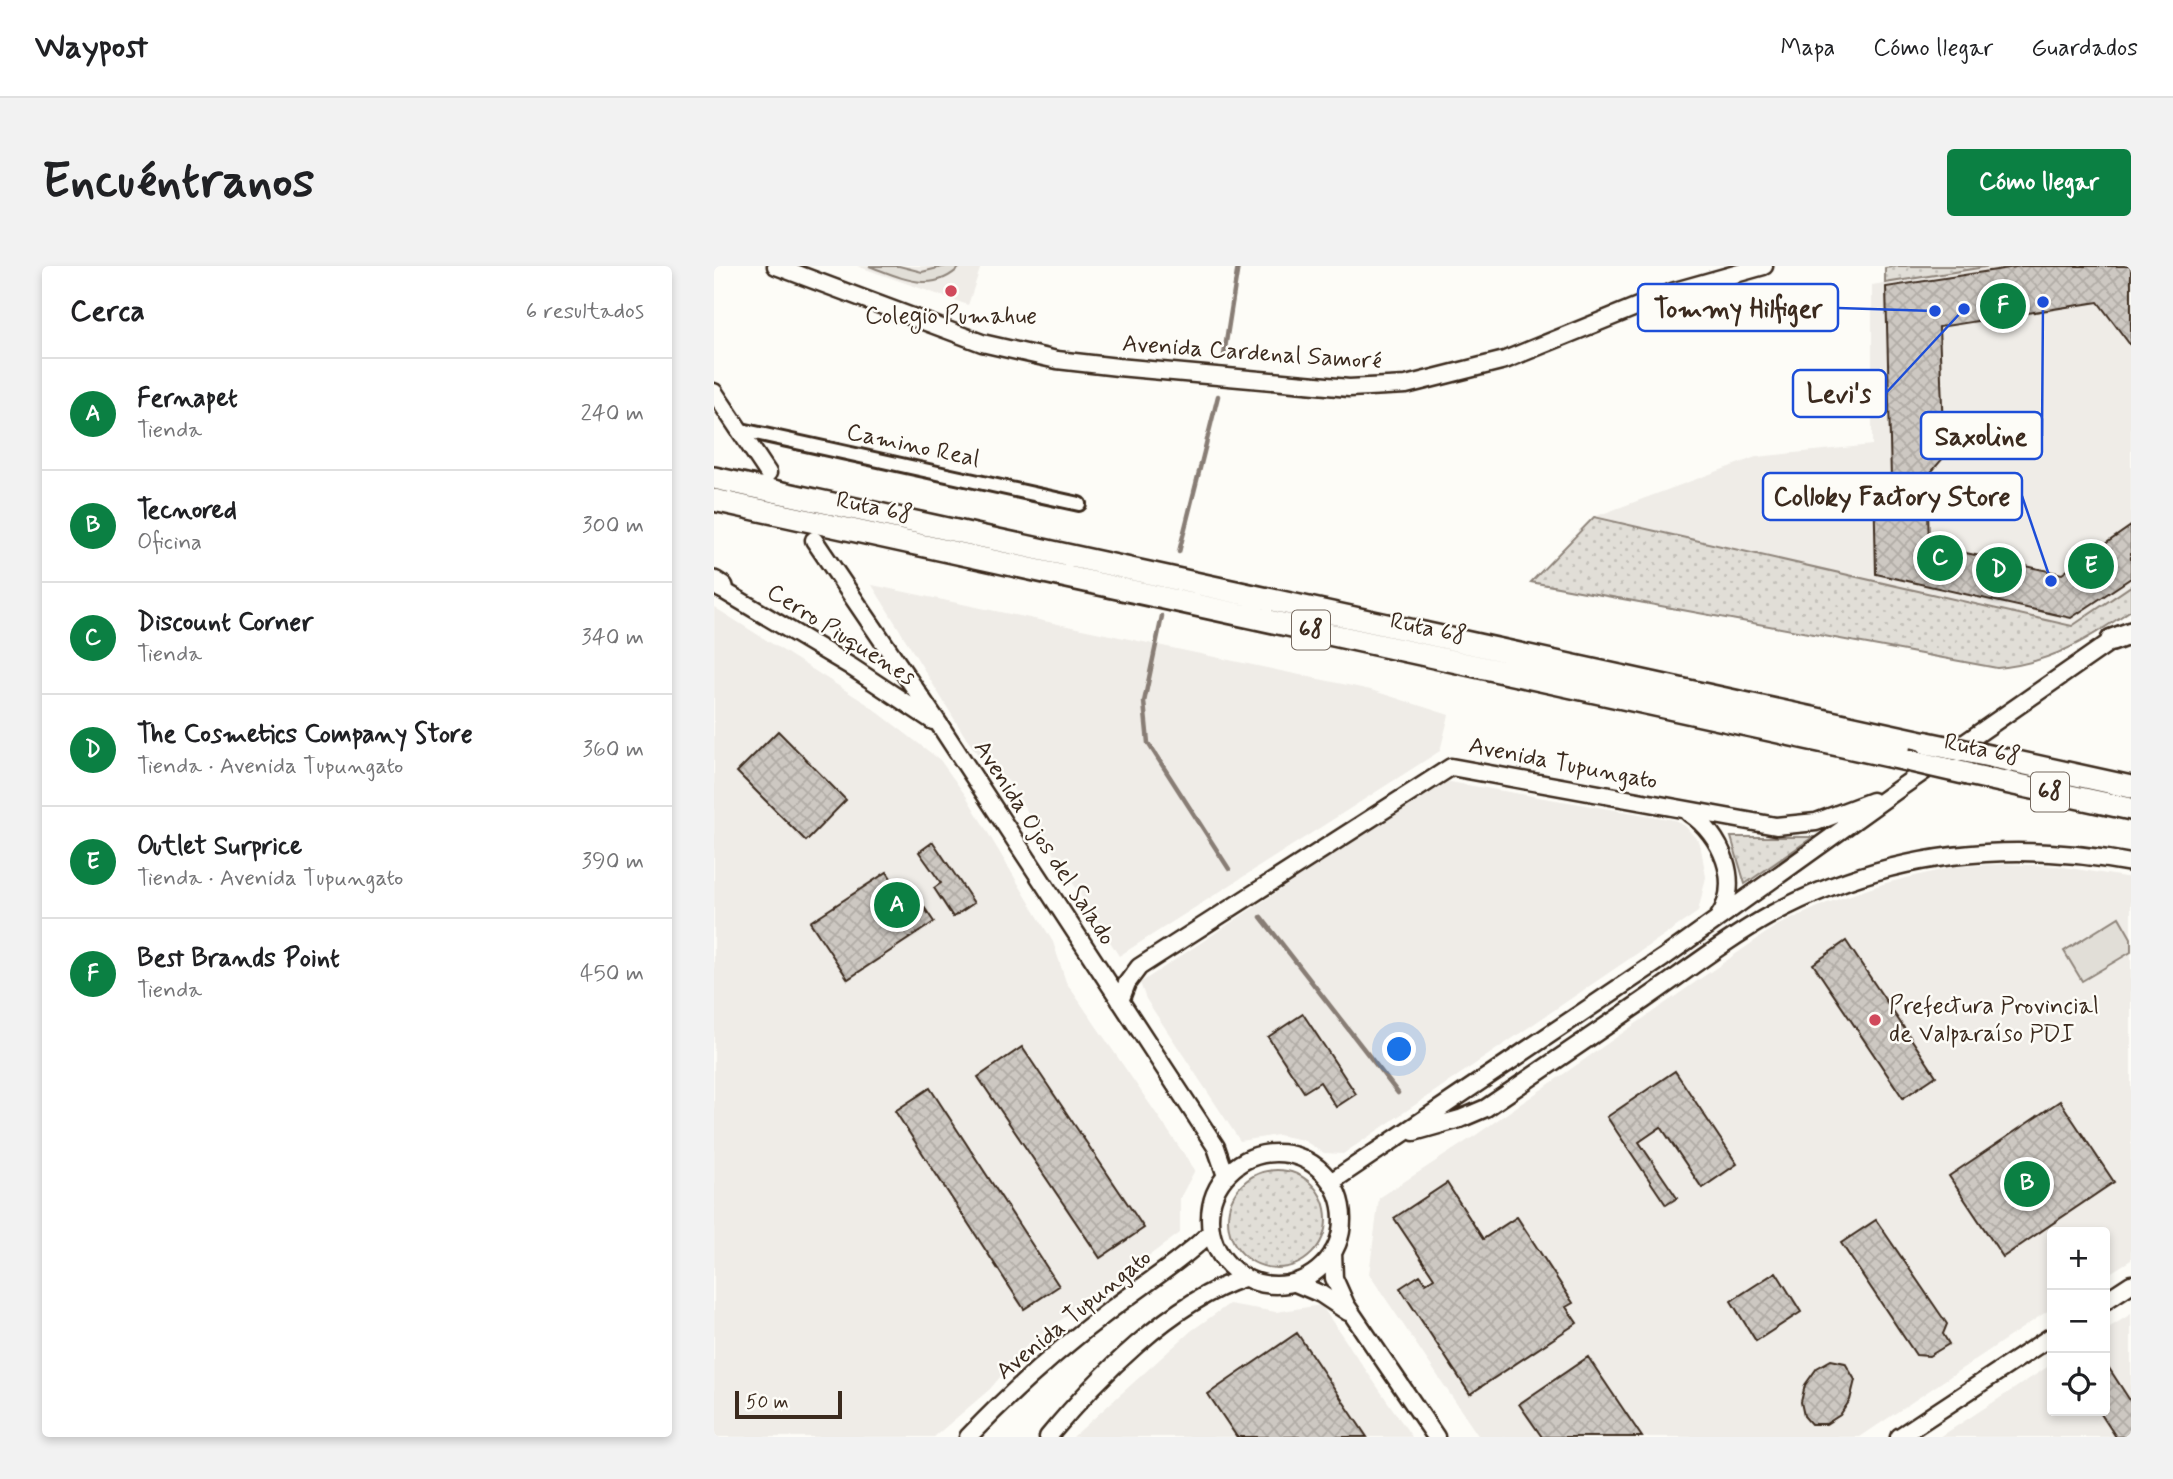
<!DOCTYPE html>
<html lang="es">
<meta charset="utf-8">
<style>
body{margin:0;font-family:Mynerve,sans-serif;background:#f2f2f2;color:#202124}
.controls{position:absolute;right:21px;bottom:21px;display:grid;overflow:hidden;border-radius:7px;box-shadow:0 4px 10px #0003}
.controls button{width:63px;height:63px;display:grid;place-items:center;padding:0;border:0;border-bottom:2px solid #e0e0e0;background:#fff;color:#202124;font:35px sans-serif}
.scale{position:absolute;left:21px;bottom:18px;width:107px;box-sizing:border-box;padding-left:7px;border:4px solid #3b2a1e;border-top:0;font-size:19px;line-height:24px;white-space:nowrap;color:#3b2a1e;-webkit-text-stroke:5px #fdfcf7;paint-order:stroke}
.you{position:absolute;left:686px;top:784px;width:24px;height:24px;margin:-18px;border:5px solid #fff;border-radius:50%;background:#1a73e8;box-shadow:0 0 0 10px #1a73e833}
.badge{display:grid;place-items:center;width:46px;height:46px;border-radius:50%;background:#0b8043;color:#fff;font-size:23px;font-weight:700}
.pin{position:absolute;translate:-50% -50%;border:4px solid #fff;box-shadow:0 2px 7px #0006}
.list{margin:0;padding:0;list-style:none}
h2{display:flex;justify-content:space-between;align-items:center;height:91px;margin:0;padding:0 28px;font-size:30px}
h2 small{font-size:23px;font-weight:400;color:#757577}
.list li{display:grid;grid-template-columns:46px 1fr auto;gap:21px;align-items:center;box-sizing:border-box;height:112px;padding:0 28px;border-top:2px solid #e0e0e0}
.list b{display:block;font-size:26px;white-space:nowrap}
.list p{margin:0;font-size:23px;white-space:nowrap;color:#757577}
.list em{font-size:23px;font-style:normal;color:#757577}
.icon{flex:none;width:38px;height:38px;fill:none;stroke:currentColor;stroke-width:2;stroke-linecap:round;stroke-linejoin:round}
.map{position:relative;flex:none;width:1417px;height:1171px;overflow:hidden;border-radius:7px}
header{display:flex;align-items:center;gap:42px;box-sizing:border-box;height:98px;padding:0 35px;background:#fff;border-bottom:2px solid #e0e0e0}
header strong{font-size:33px}
nav{display:flex;gap:38px;margin-inline-start:auto;font-size:24px}
.intro{display:flex;align-items:center;justify-content:space-between;box-sizing:border-box;height:168px;padding:0 42px}
h1{margin:0;font-size:49px}
.button{padding:18px 32px;border-radius:7px;background:#0b8043;color:#fff;font-size:24px;font-weight:700}
main{display:flex;gap:42px;padding:0 42px}
aside{flex:1;background:#fff;border-radius:7px;box-shadow:0 4px 10px #0003}
.map>svg:first-child{display:block}
.built{fill:#efece7}
.grass{fill:url(#grass-dots);stroke:#8e847a;stroke-width:2}
.pitch{fill:#e1ded7;stroke:#8e847a;stroke-width:2}
.lines{fill:none;stroke-linecap:round;stroke-linejoin:round}
.stream{stroke:#887d74;stroke-width:4.5}
.building{fill:url(#building-cross-hatch);stroke:#3b2a1e;stroke-width:2}
.street-casing{stroke:#3b2a1e;stroke-width:18}
.secondary-casing{stroke:#3b2a1e;stroke-width:21}
.highway-casing{stroke:#3b2a1e;stroke-width:26}
.street{stroke:#fdfcf7;stroke-width:12}
.secondary{stroke:#fdfcf7;stroke-width:16}
.highway{stroke:#fdfcf7;stroke-width:21}
.highway-bridge-casing{stroke:#3b2a1e;stroke-width:26;stroke-linecap:butt}
.highway-bridge{stroke:#fdfcf7;stroke-width:21}
.poi-dot{fill:#d1495b;stroke:#fdfcf7;stroke-width:2.5}
.labels{text-anchor:middle;dominant-baseline:central;stroke-width:5;stroke-linejoin:round;paint-order:stroke}
.shield{fill:#fdfcf7;stroke:#75695f;stroke-width:2}
.shield-label{font-size:23px;font-weight:bold;fill:#3b2a1e}
.poi-label{font-size:24px;fill:#3b2a1e;stroke:#fdfcf7}
.street-label{font-size:24px;fill:#3b2a1e;stroke:#fdfcf7}
.leader{fill:none;stroke:#1d4ed8;stroke-width:2.5}
.callout-dot{fill:#1d4ed8;stroke:#fdfcf7;stroke-width:2.5}
.callout{fill:#fdfcf7;stroke:#1d4ed8;stroke-width:2.5}
.callout-label{font-size:26px;text-anchor:middle;font-weight:bold;fill:#3b2a1e}
</style>
<header>
<strong>Waypost</strong>
<nav><a>Mapa</a><a>Cómo llegar</a><a>Guardados</a></nav>
</header>
<div class="intro"><h1>Encuéntranos</h1><a class="button">Cómo llegar</a></div>
<main>
<aside>
<h2>Cerca<small>6 resultados</small></h2>
<ul class="list">
<li><span class="badge">A</span><div><b>Fernapet</b><p>Tienda</p></div><em>240 m</em></li>
<li><span class="badge">B</span><div><b>Tecnored</b><p>Oficina</p></div><em>300 m</em></li>
<li><span class="badge">C</span><div><b>Discount Corner</b><p>Tienda</p></div><em>340 m</em></li>
<li><span class="badge">D</span><div><b>The Cosmetics Company Store</b><p>Tienda · Avenida Tupungato</p></div><em>360 m</em></li>
<li><span class="badge">E</span><div><b>Outlet Surprice</b><p>Tienda · Avenida Tupungato</p></div><em>390 m</em></li>
<li><span class="badge">F</span><div><b>Best Brands Point</b><p>Tienda</p></div><em>450 m</em></li>
</ul>
</aside>
<div class="map">
<svg width="1417" height="1171" viewBox="0 0 1417 1171">
<defs>
<pattern id="grass-dots" width="8" height="8" patternUnits="userSpaceOnUse" patternTransform="scale(1.75)"><rect width="8" height="8" fill="#e1ded7"/><path d="M2 2h.1M6 6h.1" fill="none" stroke="#c2bfb8" stroke-width="1.8" stroke-linecap="round"/></pattern>
<pattern id="building-cross-hatch" width="8" height="8" patternUnits="userSpaceOnUse" patternTransform="scale(1.75)"><rect width="8" height="8" fill="#cdc8c2"/><path d="M0 0l8 8M0 8l8-8" fill="none" stroke="#b1aca6"/></pattern>
</defs>
<rect width="100%" height="100%" fill="#fdfcf7"/>
<filter id="ink" filterUnits="userSpaceOnUse"><feTurbulence type="fractalNoise" baseFrequency=".0143" numOctaves="2"/><feDisplacementMap in="SourceGraphic" scale="14" xChannelSelector="R" yChannelSelector="G"/><feConvolveMatrix kernelMatrix="1 2 1 2 8 2 1 2 1" color-interpolation-filters="sRGB"/></filter>
<g filter="url(#ink)">
<path class="built" d="M143,0h124l-13,39z
M1277,0h140v320l-59,40 -478,-109 162,-60 116,-12v-160z
M158,319l499,105 78,25 -9,36 -321,205 -111,-175 -26,-21 -16,-22z
M0,341l153,97 73,56 26,36 87,146 13,40 129,188 -15,28v35l-152,111 -38,45 -56,48h-220z
M730,515l231,39 10,6 15,17 6,34 -8,35 -355,242 -19,-1 -21,-13 -25,-5 -38,6 -94,-142 -6,-16z
M1291,598l53,2 73,12v382l-26,16v-44h-53v76l-192,129h-381l-110,-163 10,-76 97,-63 300,-209 51,-23 59,-20 67,-16z
M515,1038l47,8 45,-7 91,132h-339l118,-106z
M1417,1048v123h-191l112,-73v47h53v-81z"/>
<path class="grass" d="M1184,0h93l-106,17v-15z
M880,251l478,109 59,-40v24c-44,30 -80,53 -134,58l-466,-86z
M1017,571h82l-68,47z
M514 953a49 49 0 1 1 98 0a49 49 0 1 1-98 0Z"/>
<path class="pitch" d="M155,0h30l23,6 24,-6h15c-28,29 -59,12 -92,0z
M1405,651l12,21v14l-49,29 -18,-30z"/>
<g class="lines">
<path class="stream" d="M510,89l14,-89
M465,286l39,-156
M448,350l-18,86 4,41 81,126
M547,651l137,176"/>
</g>
<path class="building" d="M1308,0h109v80l-33,-44 -159,25 5,130 -17,20 2,68 133,29 69,-48v52l-60,40 -195,-44 -2,-95 17,-1 -5,-191z
M64,465l68,69 -40,41 -69,-69z
M219,576l41,61 -21,14 -19,-29 7,-5 -22,-31z
M173,606l11,17 10,-6 26,39 -86,57 -38,-57z
M1132,675l90,135 -33,22 -90,-134z
M589,748l53,80 -20,13 -16,-25 -16,10 -36,-55z
M308,781l122,181 -44,30 -122,-181z
M961,805l62,93 -35,24 -41,-61 -22,15 38,56 -11,7 -59,-88z
M216,822l129,198 -35,23 -129,-198z
M1346,835l54,81 -111,75 -54,-81z
M733,917l36,56 34,-22 56,86 -7,4 11,16 -107,71 -70,-106 20,-13 6,8 8,-5 -40,-60z
M1162,954l71,104 -4,10 6,10 -20,12 -13,-1 -75,-112z
M1062,1006l25,40 -45,29 -25,-40z
M583,1067l70,104h-130l-29,-43z
M874,1091l54,80h-100l-23,-33z
M1117,1094l14,3 10,17 -5,20 -10,15 -14,9h-15l-7,-8 -3,-14 4,-17 12,-17z
M1391,1096l26,40v35h-15l-17,-26h6z"/>
<g class="lines">
<g class="street-casing">
<path id="street" d="M23,163l342,75"/>
</g>
<g class="secondary-casing">
<path id="secondary" d="M62,0l206,77 75,17 61,7 231,21 57,-3 99,-25 170,-69 89,-25
M0,126l54,81
M100,274l127,187 275,420 10,29
M0,319l136,81 83,55
M975,547c32,21 54,70 29,105
M406,735l7,-18 12,-16 312,-200 325,59 40,-4 56,-21
M700,866l46,-13 26,-11c53,-36 106,-72 158,-108 42,-29 83,-61 128,-86 113,-61 233,-75 359,-51
M496 953a66 66 0 1 1 132 0a66 66 0 1 1-132 0Z
M617,916l332,-224 237,-170 220,-153
M619,986l1,26 12,27 90,132
M581,1017l26,11 27,18
M1391,1035l26,-17
M254,1171c44,-46 94,-91 145,-129 33,-25 68,-47 98,-76
M334,1171c48,-58 124,-136 196,-159
M1185,1171l153,-101"/>
</g>
<g class="highway-casing">
<path id="highway" d="M0,212l1213,265
M0,234l1193,260
M0,316l8,5
M1398,374l19,-7
M1280,491l137,30
M1254,508l163,35"/>
</g>
<use href="#street" class="street"/>
<use href="#secondary" class="secondary"/>
<use href="#highway" class="highway"/>
<g class="highway-bridge-casing">
<path id="highway-bridge" d="M1213,477l67,14
M1193,494l61,14"/>
</g>
<use href="#highway-bridge" class="highway-bridge"/>
</g>
</g>
<g class="poi-dot">
<circle cx="237" cy="25" r="7"/>
<circle cx="1161" cy="754" r="7"/>
</g>
<g class="labels">
<g class="shield">
<rect x="578" y="344.5" width="38" height="39" rx="5"/>
<rect x="1317" y="506.5" width="38" height="39" rx="5"/>
</g>
<g class="shield-label">
<text x="597" y="364">68</text>
<text x="1336" y="526">68</text>
</g>
<g class="poi-label">
<text x="237" y="50">Colegio Pumahue</text>
<text x="1175" y="740" text-anchor="start">Prefectura Provincial<tspan x="1175" dy="28">de Valparaíso PDI</tspan></text>
</g>
<g class="street-label">
<text transform="translate(538 87) rotate(4)">Avenida Cardenal Samoré</text>
<text transform="translate(199 180) rotate(12)">Camino Real</text>
<text transform="translate(160 242) rotate(12)">Ruta 68</text>
<text transform="translate(714 363) rotate(12)">Ruta 68</text>
<text transform="translate(127 369) rotate(32)">Cerro Piuquenes</text>
<text transform="translate(1268 484) rotate(12)">Ruta 68</text>
<text transform="translate(849 498) rotate(11)">Avenida Tupungato</text>
<text transform="translate(330 577) rotate(57)">Avenida Ojos del Salado</text>
<text transform="translate(360 1049) rotate(-39)">Avenida Tupungato</text>
</g>
</g>
<path class="leader" d="M1221 45L1124 42M1250 43L1172 127M1329 36L1328 170M1337 315L1308 230"/>
<g class="callout-dot">
<circle cx="1221" cy="45" r="7"/>
<circle cx="1250" cy="43" r="7"/>
<circle cx="1329" cy="36" r="7"/>
<circle cx="1337" cy="315" r="7"/>
</g>
<g class="callout">
<rect x="924" y="18" width="200" height="47" rx="7"/>
<rect x="1079" y="104" width="93" height="47" rx="7"/>
<rect x="1207" y="146" width="121" height="47" rx="7"/>
<rect x="1049" y="207" width="259" height="47" rx="7"/>
</g>
<g class="callout-label">
<text x="1024" y="51">Tommy Hilfiger</text>
<text x="1125" y="136">Levi's</text>
<text x="1267" y="179">Saxoline</text>
<text x="1178" y="239">Colloky Factory Store</text>
</g>
</svg>
<div class="controls">
<button>+</button>
<button>−</button>
<button><svg class="icon" aria-label="locate" viewBox="0 0 24 24"><circle cx="12" cy="12" r="6"/><path d="M12 2v4M12 18v4M2 12h4M18 12h4"/></svg></button>
</div>
<div class="scale">50 m</div>
<div class="you"></div>
<div class="pin badge" style="left:183px;top:639px">A</div>
<div class="pin badge" style="left:1313px;top:918px">B</div>
<div class="pin badge" style="left:1226px;top:292px">C</div>
<div class="pin badge" style="left:1285px;top:304px">D</div>
<div class="pin badge" style="left:1377px;top:300px">E</div>
<div class="pin badge" style="left:1289px;top:40px">F</div>
</div>
</main>
